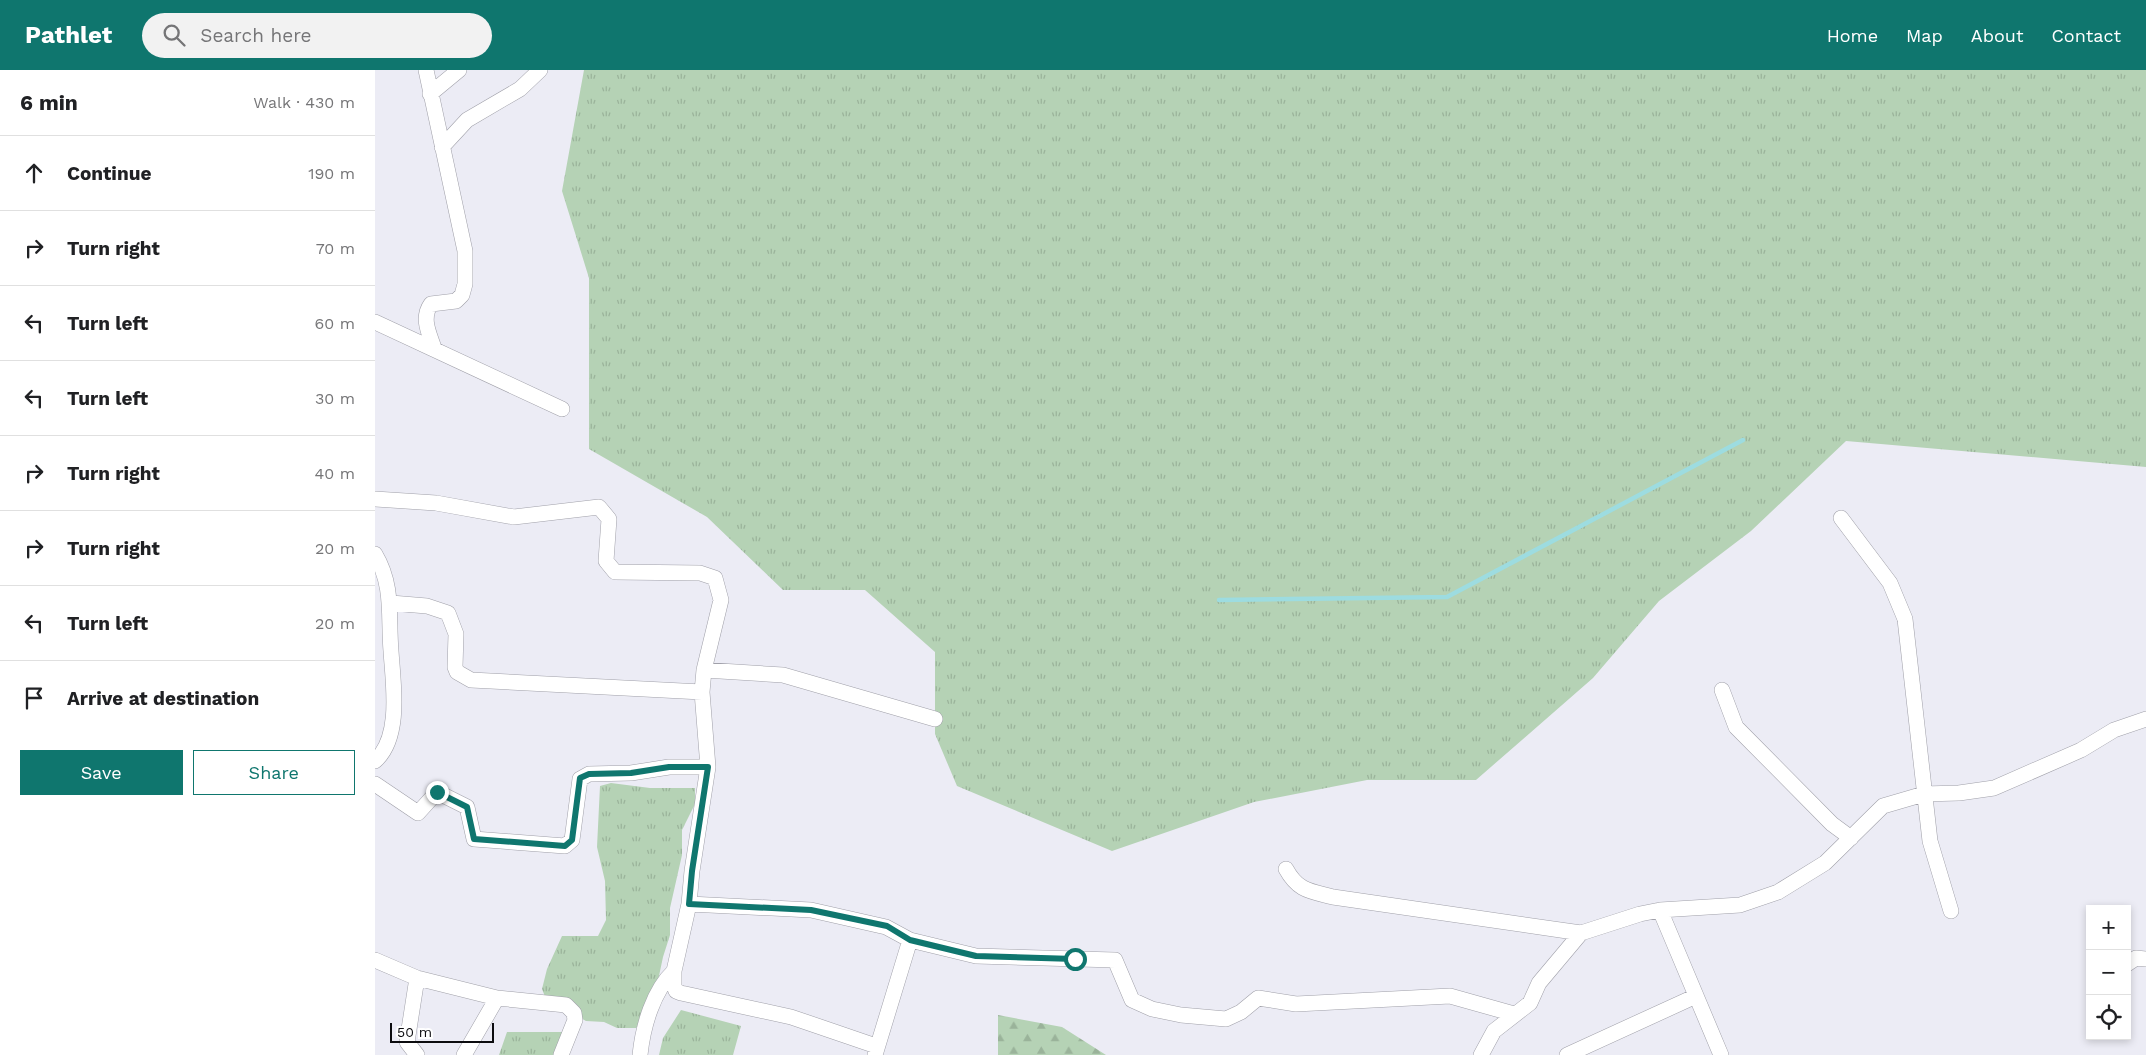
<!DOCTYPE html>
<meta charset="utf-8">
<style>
body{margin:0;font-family:"Work Sans",sans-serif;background:#f2f2f2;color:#202124}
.controls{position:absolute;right:15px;bottom:15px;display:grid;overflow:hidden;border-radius:0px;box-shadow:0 2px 8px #0003}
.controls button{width:45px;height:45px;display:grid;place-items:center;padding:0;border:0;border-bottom:1px solid #e0e0e0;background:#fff;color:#202124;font:25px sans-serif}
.scale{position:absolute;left:15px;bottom:12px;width:104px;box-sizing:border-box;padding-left:5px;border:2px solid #0c0c0f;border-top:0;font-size:14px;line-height:18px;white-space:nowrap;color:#0c0c0f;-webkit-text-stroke:4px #fff;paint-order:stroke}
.stop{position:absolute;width:15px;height:15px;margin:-11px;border:4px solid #0f766e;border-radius:50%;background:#fff}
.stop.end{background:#0f766e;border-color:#fff;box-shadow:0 1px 5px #0008}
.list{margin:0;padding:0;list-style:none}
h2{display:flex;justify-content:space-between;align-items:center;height:65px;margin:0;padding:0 20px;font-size:21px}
h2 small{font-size:16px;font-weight:400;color:#757577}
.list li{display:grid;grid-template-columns:32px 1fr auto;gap:15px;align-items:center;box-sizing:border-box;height:75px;padding:0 20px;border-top:1px solid #e0e0e0}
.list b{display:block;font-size:19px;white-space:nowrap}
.list em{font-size:16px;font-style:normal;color:#757577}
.actions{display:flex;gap:10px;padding:15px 20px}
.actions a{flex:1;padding:11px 0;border:1px solid #0f766e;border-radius:0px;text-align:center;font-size:18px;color:#0f766e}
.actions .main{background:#0f766e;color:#fff}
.icon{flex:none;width:28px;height:28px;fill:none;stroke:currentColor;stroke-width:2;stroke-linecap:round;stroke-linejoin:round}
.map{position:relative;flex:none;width:1771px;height:985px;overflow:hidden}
header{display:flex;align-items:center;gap:30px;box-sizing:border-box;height:70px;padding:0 25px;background:#0f766e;color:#fff}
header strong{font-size:24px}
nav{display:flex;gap:28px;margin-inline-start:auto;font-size:18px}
.search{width:350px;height:45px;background:#f2f2f2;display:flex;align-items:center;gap:12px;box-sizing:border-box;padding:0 18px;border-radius:28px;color:#757577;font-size:19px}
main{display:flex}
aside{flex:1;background:#fff}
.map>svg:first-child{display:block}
.grass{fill:url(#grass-tufts)}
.forest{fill:url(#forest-firs)}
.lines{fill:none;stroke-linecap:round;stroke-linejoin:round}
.stream{stroke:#9ddce0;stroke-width:4.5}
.minor-casing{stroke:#a0a0a9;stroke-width:16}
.minor{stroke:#fff;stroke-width:15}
.route{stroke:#0f766e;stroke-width:6}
</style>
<header>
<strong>Pathlet</strong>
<div class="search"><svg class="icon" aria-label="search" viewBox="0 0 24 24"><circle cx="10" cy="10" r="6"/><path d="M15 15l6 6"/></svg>Search here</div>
<nav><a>Home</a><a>Map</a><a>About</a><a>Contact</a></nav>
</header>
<main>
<aside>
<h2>6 min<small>Walk · 430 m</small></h2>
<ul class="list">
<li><svg class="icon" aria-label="ahead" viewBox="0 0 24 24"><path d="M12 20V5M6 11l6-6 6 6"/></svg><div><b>Continue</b></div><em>190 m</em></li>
<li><svg class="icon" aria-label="right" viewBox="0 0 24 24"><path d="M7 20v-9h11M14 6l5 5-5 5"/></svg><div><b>Turn right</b></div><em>70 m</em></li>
<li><svg class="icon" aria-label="left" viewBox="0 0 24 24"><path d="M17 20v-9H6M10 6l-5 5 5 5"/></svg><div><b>Turn left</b></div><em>60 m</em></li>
<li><svg class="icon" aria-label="left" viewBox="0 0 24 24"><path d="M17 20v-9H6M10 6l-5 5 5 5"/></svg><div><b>Turn left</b></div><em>30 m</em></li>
<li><svg class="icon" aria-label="right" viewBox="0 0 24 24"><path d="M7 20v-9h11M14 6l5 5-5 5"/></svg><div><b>Turn right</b></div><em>40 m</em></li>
<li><svg class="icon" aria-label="right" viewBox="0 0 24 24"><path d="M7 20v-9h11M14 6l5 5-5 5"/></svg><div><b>Turn right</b></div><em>20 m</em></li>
<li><svg class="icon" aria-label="left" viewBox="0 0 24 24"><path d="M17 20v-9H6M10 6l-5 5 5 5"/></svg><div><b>Turn left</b></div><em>20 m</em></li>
<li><svg class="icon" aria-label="arrive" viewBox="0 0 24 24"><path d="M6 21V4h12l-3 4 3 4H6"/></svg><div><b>Arrive at destination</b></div></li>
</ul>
<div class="actions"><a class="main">Save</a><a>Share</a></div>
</aside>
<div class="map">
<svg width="1771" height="985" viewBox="0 0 1771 985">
<defs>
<pattern id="grass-tufts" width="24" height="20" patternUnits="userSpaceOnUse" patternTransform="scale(1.25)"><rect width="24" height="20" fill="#b5d2b5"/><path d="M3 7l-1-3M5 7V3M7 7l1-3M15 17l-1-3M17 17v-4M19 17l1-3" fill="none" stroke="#9ab39a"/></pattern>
<pattern id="forest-firs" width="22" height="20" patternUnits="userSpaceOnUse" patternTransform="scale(1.25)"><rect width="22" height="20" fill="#b5d2b5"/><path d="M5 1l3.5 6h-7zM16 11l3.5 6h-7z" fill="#9ab39a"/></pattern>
</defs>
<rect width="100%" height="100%" fill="#ececf5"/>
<path class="grass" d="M209,0h1562v397l-300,-26 -95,90 -92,70 -66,77 -117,102h-109l-113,22 -142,49 -155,-65 -22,-52v-82l-70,-62h-82l-76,-73 -118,-68v-171l-27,-87z
M236,713l39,5h45v16l-13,26v25l-12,53v27l-7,22 -7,33 -13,31 -7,7h-19l-13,-6 -18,-1 -40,-22 -4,-10 5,-20 15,-33h36l8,-16 -1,-39 -8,-34 3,-61z
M306,940l60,16 -8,29h-74l4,-17z
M132,962h56v23h-64z"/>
<path class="forest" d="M623,945l64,12 44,28h-108z"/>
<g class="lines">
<path class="stream" d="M844,530l228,-3 296,-157"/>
<g class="minor-casing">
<path id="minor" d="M51,0l39,181v33l-3,11 -6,6 -25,3c-10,14 -2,29 3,44
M55,24l29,-24
M67,77l25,-27 53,-31 20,-19
M0,252l187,87
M0,429l61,4 78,14 85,-10 10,12 -3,42 9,11 85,1 15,5 6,22 -17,70 -2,22 6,75 -16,104 -3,33 -15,67v15l2,5 5,2 110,24 85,29
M1466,448l49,65 15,36 25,222 21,70
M0,484c19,32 13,62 16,97 2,32 11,86 -16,110
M16,533l36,3 21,7 8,21 -1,33 2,5 14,8 231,12
M329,600l79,5 152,44
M1347,620l14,37 96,97 19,14
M0,714l43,29 19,-21 30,15 7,32 91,7 7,-6 8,-61 9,-5 42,-1 38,-6h39
M911,799c12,22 24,22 47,28l248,36
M314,834l122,6 75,17 24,13 66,16 139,4 17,40 20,9 29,6 45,4 15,-7 17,-14 38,6 154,-8 64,18
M1285,840l61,145
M0,890l42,18 80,20 69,7 8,8 1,7 -14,35
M1752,894l9,-6 10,1
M42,908l-10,64 10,13
M89,985l33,-57
M265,985c3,-29 13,-64 34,-84
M500,985l35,-115
M1106,985l13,-24 36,-28 9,-20 42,-50 59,-19 20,-4 80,-5 38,-13 47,-29 58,-57 41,-12 35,-1 35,-5 87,-38 33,-20 32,-11
M1192,985l129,-59"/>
</g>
<use href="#minor" class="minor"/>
</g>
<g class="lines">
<path class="route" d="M62,722l30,15 7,32 91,7 7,-6 8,-62 9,-4 42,-1 38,-6h39l-16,104 -3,33 122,6 76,16 23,14 66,16 99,3"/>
</g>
</svg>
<div class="controls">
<button>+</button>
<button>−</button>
<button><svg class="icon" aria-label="locate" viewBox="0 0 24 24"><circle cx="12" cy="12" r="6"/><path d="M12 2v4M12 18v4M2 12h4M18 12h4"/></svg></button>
</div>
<div class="scale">50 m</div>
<div class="stop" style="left:700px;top:889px"></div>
<div class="stop end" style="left:62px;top:722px"></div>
</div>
</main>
